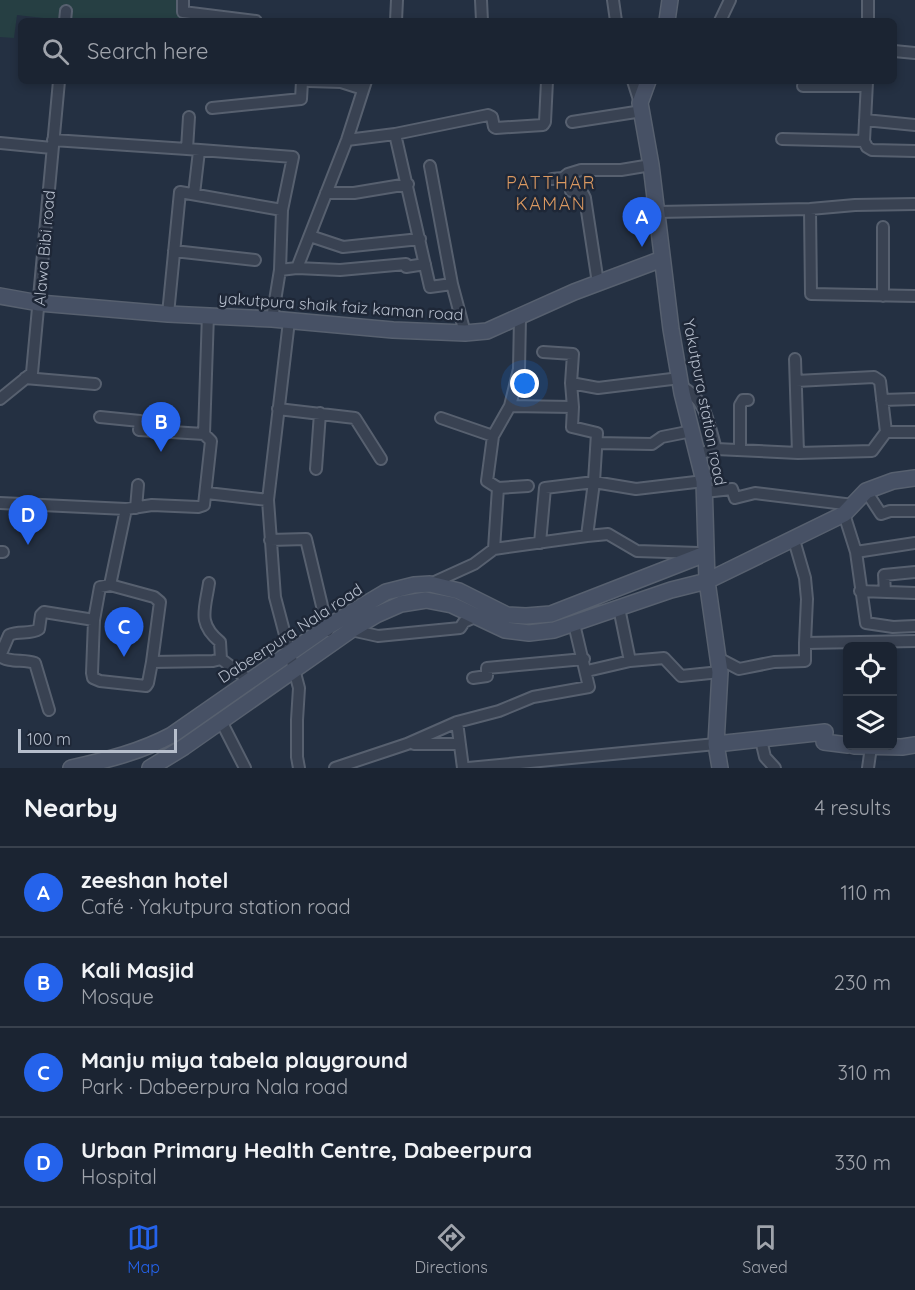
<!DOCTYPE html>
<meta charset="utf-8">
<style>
body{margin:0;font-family:Quicksand,sans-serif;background:#242c3a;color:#f1f3f6}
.controls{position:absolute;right:18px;bottom:18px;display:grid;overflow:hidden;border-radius:9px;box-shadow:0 3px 9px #0003}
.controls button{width:54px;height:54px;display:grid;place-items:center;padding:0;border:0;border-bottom:2px solid #39414d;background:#1b2432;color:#f1f3f6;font:30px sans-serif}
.scale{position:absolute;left:18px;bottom:15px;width:159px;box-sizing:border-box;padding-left:6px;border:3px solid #b6becc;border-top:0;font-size:16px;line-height:21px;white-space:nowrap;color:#b6becc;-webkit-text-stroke:4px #1e2737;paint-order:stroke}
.you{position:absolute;left:525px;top:384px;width:21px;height:21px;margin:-15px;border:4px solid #fff;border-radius:50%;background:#1a73e8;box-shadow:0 0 0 9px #1a73e833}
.badge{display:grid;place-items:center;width:39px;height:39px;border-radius:50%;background:#2563eb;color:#fff;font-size:20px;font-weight:700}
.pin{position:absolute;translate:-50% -50px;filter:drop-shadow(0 2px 3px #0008)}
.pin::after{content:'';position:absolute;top:32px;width:21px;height:18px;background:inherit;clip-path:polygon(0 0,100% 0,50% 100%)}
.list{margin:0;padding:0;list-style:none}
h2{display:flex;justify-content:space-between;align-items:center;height:78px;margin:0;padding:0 24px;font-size:26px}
h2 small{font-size:20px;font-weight:400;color:#a0a4ac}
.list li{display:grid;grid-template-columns:39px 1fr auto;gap:18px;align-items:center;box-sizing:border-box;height:90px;padding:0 24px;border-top:2px solid #39414d}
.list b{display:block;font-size:22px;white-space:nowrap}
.list p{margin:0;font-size:20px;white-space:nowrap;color:#a0a4ac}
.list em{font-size:20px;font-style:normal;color:#a0a4ac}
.icon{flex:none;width:33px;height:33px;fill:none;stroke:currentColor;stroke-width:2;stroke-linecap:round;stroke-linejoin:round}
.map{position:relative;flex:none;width:915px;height:768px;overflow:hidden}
.search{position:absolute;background:#1b2432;box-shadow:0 3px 9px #0003;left:18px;right:18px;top:18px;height:66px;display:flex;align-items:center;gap:15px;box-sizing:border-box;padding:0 21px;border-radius:9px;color:#a0a4ac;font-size:22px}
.sheet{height:438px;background:#1b2432}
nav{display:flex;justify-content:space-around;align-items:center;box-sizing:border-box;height:84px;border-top:2px solid #39414d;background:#1b2432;font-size:16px;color:#a0a4ac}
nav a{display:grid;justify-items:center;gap:3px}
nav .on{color:#2563eb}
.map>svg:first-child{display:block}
.green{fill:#263f43}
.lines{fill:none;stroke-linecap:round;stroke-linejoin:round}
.street-casing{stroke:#57606f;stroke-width:14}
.secondary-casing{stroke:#57606f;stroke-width:18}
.street{stroke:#394252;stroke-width:10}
.secondary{stroke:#475165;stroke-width:15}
.labels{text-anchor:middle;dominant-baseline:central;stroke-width:5;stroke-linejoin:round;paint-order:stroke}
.street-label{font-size:16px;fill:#b6becc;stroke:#1e2737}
.neighbourhood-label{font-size:18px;letter-spacing:1.5px;fill:#db9961;stroke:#1e2737}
</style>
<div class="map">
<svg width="915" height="768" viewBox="0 0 915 768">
<rect width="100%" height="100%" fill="#243042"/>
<path class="green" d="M0,0h179l1,21h-111l-52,-6 -3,23 -14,-1z"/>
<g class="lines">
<g class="street-casing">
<path id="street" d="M183,0v12l73,9
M481,0l1,21
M613,0l3,21
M65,21l1,-10
M396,21l1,-21
M720,21l10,-21
M868,21v-21
M894,51l21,2
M309,81l32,1 22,7
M633,81l7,22
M803,86h63
M212,108l89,-9 1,-18
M189,117l-2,32 106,8 -11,53 -2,60 -8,49
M865,120l50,5
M572,122l70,-11
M395,134l93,-19 4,2 2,10 2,1 47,-3 2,-3 2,-41
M782,139l82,2 3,6 5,3 43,1
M53,140l134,9
M347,140l48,-6 35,153 22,-3 13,49
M864,141l3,-59
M0,143l52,5
M430,166l22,118
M568,174l3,17 12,3 2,4 13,85
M552,179l11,-1 5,-4 13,-4h40l30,-5
M326,193h28l54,-9
M194,194l5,-43
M810,209l1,85 104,2
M657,212l153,-3 45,-4 60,-1
M883,227v69
M310,236l33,11 77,-8
M174,251l81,9
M297,268l43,2 66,-6v3l19,-3
M280,270l17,-2 50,-128 19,-59
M168,314l12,-122 102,18
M208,314l-4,120 7,7 -7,64 -6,2 -46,-2 -26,4 -16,76 -10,2 -6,33 -2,53 1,5 7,3 46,5 2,-3 4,-21 61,-1 8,-2 28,21
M289,321l-21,179 7,97 24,91 -2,32v37l2,11
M543,352l30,2 -2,29 2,24
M795,359l3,94
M25,378l70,6
M796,381l78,-4 6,4 6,51
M571,383l27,5 82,-10
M681,386c26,15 27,36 35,63
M0,399l32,-26 27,-292
M882,400l33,-1
M510,406l63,1 -1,20 25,6 -3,49 -7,54
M278,409l77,9 26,41
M100,417l40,4 -1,9 65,4
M441,418l52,18 17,-30 9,-37 1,-52
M493,436l-6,45 11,7 30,-2
M597,443l55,1 10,-7 30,-6
M740,450v-45l3,-5h5
M698,454l18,-5 82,4 74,-2 14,-19h29
M316,469l4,-56
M866,491l15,23 9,-3h25
M704,492l28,-3 3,9 20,-5 98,12
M207,493l61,7
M0,503l126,6
M136,508l2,-23
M844,514l12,38 10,71 27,4 22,-1
M270,540l36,-1 22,92
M794,540l11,38 2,21 -2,44
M540,543l5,-55 49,-6 42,7 68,-8
M494,549l4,-61
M0,552h3
M856,552l59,-9
M209,583c-4,27 -12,40 11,59l1,17
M430,584l44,-20 20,-15 93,-13 21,-2 29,17 62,2
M110,585l44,12 6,5 -8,60
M860,591l55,2
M885,592l-1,-17 31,-3
M619,608l11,53
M351,630l27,6 82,-8 4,-6 11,-5
M0,656l9,-21c10,-5 21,0 30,-6l2,-14 3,-3 50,8
M0,656c9,7 24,3 35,7l14,47
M718,658l21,11 35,-7 31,-1v-18l110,-2
M587,671l43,-10 34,-3 17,18 39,-4
M473,678l14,-2v-8l97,-9
M221,721l24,47
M457,722l6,46
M761,740l4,17 10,11
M414,744h46
M335,768l72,-24 50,-22 42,-11 34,-14 56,-10 -15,-63
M468,768l248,-24
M868,768l3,-21"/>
</g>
<g class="secondary-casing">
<path id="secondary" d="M667,21l3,-21
M648,81l-8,22 11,62 20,164 11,64 22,88 3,100 13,91 -4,72 4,24
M0,296l39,7 129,11 104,5 121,11 72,3 22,-2 87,-39 88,-33
M716,744l109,-12 -1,10 24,3
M854,746l48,1 13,-2
M71,768c36,-8 69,-16 101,-33l155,-108 59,-35 28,-7 16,-1 29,7 48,24 19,1 25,-2 154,-60
M150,768l34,-21 167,-117 25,-15 25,-11 25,-4 26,5 53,25 24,3 25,-3 117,-40 36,-9 137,-67 22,-23 27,-10 22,-3"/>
</g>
<use href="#street" class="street"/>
<use href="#secondary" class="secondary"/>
</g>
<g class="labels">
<g class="street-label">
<text transform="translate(44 248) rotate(-85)">Alawa Bibi road</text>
<text transform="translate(341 306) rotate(4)">yakutpura shaik faiz kaman road</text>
<text transform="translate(705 402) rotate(79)">Yakutpura station road</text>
<text transform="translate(290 633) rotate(-33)">Dabeerpura Nala road</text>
</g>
<g class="neighbourhood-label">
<text x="551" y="182">PATTHAR<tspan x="551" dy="21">KAMAN</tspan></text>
</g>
</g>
</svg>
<div class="controls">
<button><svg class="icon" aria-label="locate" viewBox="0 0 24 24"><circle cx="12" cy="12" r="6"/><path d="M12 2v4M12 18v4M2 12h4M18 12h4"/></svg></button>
<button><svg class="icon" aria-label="layers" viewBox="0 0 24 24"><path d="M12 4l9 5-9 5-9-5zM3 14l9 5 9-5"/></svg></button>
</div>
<div class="scale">100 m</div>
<div class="you"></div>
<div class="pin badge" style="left:642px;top:247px">A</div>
<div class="pin badge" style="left:161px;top:452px">B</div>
<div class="pin badge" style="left:124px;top:657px">C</div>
<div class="pin badge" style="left:28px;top:545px">D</div>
<div class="search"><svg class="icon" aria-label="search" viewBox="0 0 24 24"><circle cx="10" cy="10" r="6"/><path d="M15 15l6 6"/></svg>Search here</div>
</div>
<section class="sheet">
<h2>Nearby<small>4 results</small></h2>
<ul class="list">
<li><span class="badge">A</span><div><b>zeeshan hotel</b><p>Café · Yakutpura station road</p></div><em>110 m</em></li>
<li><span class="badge">B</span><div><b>Kali Masjid</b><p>Mosque</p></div><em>230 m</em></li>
<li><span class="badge">C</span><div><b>Manju miya tabela playground</b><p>Park · Dabeerpura Nala road</p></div><em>310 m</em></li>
<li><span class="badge">D</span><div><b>Urban Primary Health Centre, Dabeerpura</b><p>Hospital</p></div><em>330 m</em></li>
</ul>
</section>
<nav>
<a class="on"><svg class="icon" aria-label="map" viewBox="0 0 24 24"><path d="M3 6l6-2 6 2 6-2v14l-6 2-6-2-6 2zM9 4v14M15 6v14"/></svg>Map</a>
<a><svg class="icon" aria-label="directions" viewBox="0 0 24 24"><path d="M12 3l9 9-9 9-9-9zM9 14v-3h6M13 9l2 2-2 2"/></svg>Directions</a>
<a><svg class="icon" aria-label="saved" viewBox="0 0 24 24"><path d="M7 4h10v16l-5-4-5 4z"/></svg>Saved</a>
</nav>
